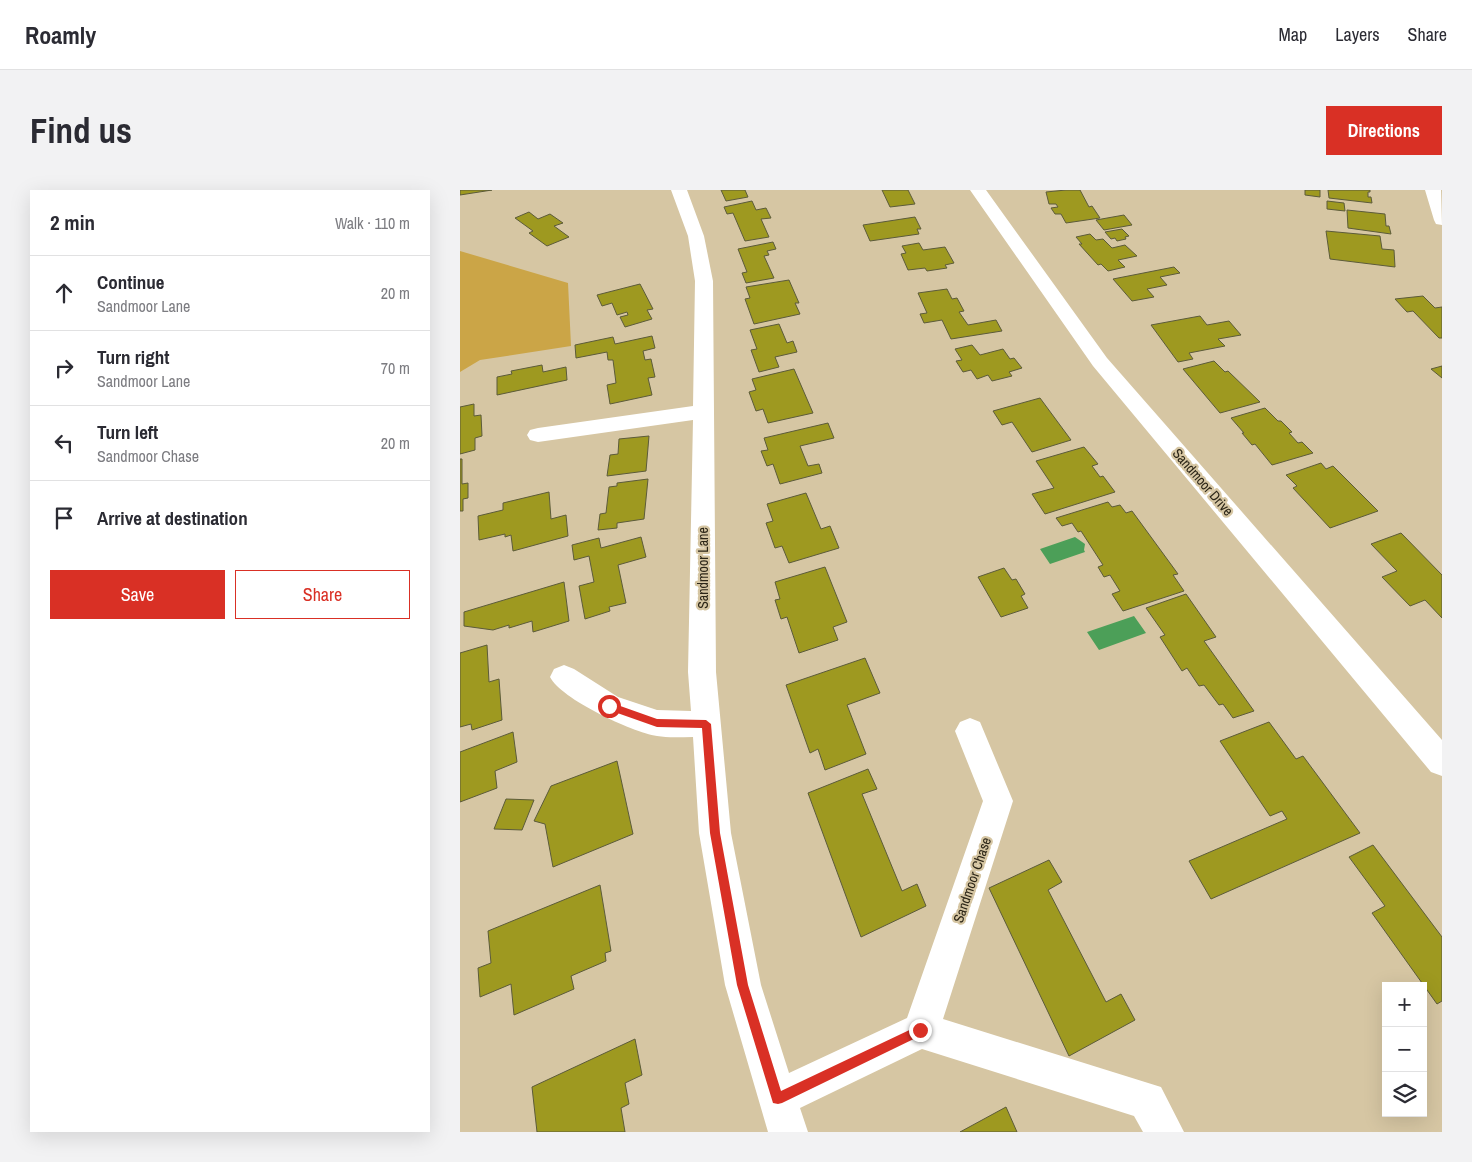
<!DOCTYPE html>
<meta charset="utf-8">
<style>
body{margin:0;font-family:"Archivo Narrow",sans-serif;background:#f2f2f3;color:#2b2b33}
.controls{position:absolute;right:15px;bottom:15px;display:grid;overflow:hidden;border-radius:0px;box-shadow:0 5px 20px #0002}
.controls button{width:45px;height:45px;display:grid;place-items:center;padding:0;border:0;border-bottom:1px solid #e1e1e2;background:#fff;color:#2b2b33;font:25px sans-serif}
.stop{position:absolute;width:15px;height:15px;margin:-11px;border:4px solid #d93025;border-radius:50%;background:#fff}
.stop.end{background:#d93025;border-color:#fff;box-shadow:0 1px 5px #0008}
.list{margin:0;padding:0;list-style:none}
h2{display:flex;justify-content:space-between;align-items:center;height:65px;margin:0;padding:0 20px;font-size:21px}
h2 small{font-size:16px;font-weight:400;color:#7c7c81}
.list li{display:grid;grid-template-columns:32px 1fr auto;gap:15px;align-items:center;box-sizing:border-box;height:75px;padding:0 20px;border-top:1px solid #e1e1e2}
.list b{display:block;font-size:19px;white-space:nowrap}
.list p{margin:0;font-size:16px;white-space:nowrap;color:#7c7c81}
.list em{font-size:16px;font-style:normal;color:#7c7c81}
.actions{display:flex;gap:10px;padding:15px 20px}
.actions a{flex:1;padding:11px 0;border:1px solid #d93025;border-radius:0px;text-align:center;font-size:18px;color:#d93025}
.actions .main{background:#d93025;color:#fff}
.icon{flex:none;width:28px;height:28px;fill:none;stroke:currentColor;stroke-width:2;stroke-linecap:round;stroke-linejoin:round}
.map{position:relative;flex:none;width:982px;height:942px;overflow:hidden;border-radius:0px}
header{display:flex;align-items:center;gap:30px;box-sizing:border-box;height:70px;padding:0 25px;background:#fff;border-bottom:1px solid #e1e1e2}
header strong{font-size:24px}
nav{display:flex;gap:28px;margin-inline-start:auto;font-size:18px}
.intro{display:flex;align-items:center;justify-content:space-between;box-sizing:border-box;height:120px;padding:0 30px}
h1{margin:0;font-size:35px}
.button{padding:12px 22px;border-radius:0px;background:#d93025;color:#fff;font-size:18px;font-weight:700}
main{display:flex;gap:30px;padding:0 30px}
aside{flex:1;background:#fff;border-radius:0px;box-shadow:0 5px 20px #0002}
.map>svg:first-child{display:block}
.green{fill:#cba547}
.water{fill:#4c9f58}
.building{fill:#9e9920;stroke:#5c5b3a}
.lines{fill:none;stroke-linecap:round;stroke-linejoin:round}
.minor{fill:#fff;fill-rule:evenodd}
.route{fill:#d93025}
.labels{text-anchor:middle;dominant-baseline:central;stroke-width:4.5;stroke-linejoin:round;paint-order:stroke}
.street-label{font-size:14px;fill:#2b2517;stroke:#d6c6a3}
</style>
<header>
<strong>Roamly</strong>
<nav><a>Map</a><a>Layers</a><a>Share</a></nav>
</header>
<div class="intro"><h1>Find us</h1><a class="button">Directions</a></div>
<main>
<aside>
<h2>2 min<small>Walk · 110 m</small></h2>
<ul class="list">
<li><svg class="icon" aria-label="ahead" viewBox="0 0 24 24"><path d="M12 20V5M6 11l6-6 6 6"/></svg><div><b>Continue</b><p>Sandmoor Lane</p></div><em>20 m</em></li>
<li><svg class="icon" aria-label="right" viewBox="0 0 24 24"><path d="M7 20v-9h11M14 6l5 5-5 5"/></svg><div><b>Turn right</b><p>Sandmoor Lane</p></div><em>70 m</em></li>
<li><svg class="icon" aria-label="left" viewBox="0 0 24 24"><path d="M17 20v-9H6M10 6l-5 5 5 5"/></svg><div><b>Turn left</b><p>Sandmoor Chase</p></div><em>20 m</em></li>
<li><svg class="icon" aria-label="arrive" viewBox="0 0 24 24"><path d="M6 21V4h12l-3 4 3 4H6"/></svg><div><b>Arrive at destination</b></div></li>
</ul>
<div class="actions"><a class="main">Save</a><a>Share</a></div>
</aside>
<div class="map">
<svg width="982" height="942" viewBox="0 0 982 942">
<rect width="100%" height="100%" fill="#d6c6a3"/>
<path class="green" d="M0,61l108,32 3,63 -91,14 -20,12z"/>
<path class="water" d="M615,347l10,7 -1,6 1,2 -35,12 -10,-15z
M674,426l12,17 -47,17 -12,-18z"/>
<path class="building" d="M0,0h32l-32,5z
M261,0h24l3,7 -22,4z
M422,0h26l7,14 -25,3z
M606,0h14l9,17 3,-1 8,12 -34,5 -5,-9h-6l-4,-6 7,-1 -2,-3h-7l-3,-12z
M845,0h15v7l-15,-2z
M868,0h42v2h-2v5h3l1,6 -43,-5z
M292,11l4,9 10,-2 5,10 -10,1 8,18 -24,4 -12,-28 -6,1 -3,-7z
M867,11l17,2 1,8 -18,-2z
M887,20l38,4 1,12h3l2,8 -43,-6z
M69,22l9,7 12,-5 13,9 -9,3 15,11 -22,9 -18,-13 4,-2 -18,-13z
M664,25l8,10 -28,5 -8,-10z
M455,27l6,12h-4l2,5 -49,7 -7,-16z
M662,39l7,7 -4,1 1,2 -9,2 -2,-3 -4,1 -6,-7z
M866,41l54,5 2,13 12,1 1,17 -65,-8z
M630,44l6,6 7,-1 9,9 13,-3 12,11 -19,4 7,7 -17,4 -7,-7 -3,1 -19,-21h3l-6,-7z
M313,52l3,7 -9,2 2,4 -5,1 10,22 -28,5 -4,-10 5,-1 -9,-23z
M459,53l4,7 22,-3 9,16 -9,2 2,3 -20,3 -2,-3 -17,2 -7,-16 5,-1 -4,-7z
M714,77l6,6 -20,4 7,8 -20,4 7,8 -22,4 -19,-22z
M329,90l10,23h-4l5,11 -46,10 -9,-25 5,-1 -4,-11z
M180,94l13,25 -6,1 5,9 -27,8 -5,-10 8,-2 -1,-3 -10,3 -5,-12 -10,3 -5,-11z
M487,99l5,10 5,-1 7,13 -5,1 9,13 28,-5 6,11 -51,8 -9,-19 -18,3 -4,-9 7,-1 -9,-20z
M963,106l12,12 7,-1v31h-3l-26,-27 -6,1 -12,-13z
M740,126l7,9 22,-4 12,14 -23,4 7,7 -36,7 4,6 -15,3 -27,-37z
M319,134l8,19 6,-2 4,11 -22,5 4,10 -20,5 -8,-22 6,-1 -7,-19z
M192,146l3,12 -12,3 2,9 6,-1 4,18 -7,1 4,17 -42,9 -3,-19 9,-2 -3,-23h-5l-1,-8 -31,6 -1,-13 38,-8 2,7z
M512,155l8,10 23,-6 7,10 4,-1 8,10 -13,4 3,4 -20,5 -4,-6 -11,4 -6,-9 -8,2 -7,-11 6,-1 -7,-11z
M754,171l11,11 3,-1 32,31 -40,11 -37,-44z
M82,175l1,7 23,-5 1,13 -70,15v-18l15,-3 -1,-3z
M982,176v12l-11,-9z
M334,179l19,44 -45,10 -5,-14 -7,2 -7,-19 7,-2 -4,-11z
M580,208l31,42 -39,12 -20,-30 -10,3 -9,-14z
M14,214v12l7,-1 1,21 -7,2v12l-15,4v-47z
M805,218l13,13h3l11,11 -3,1 9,10 4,-1 11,11 -41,12 -17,-21 -3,1 -10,-12h2l-13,-15z
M368,233l6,15 -34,8 8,20 11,-2 3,9 -42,11 -7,-20 -6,2 -6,-15 7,-1 -4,-12z
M189,246l-3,35 -39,5 3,-21 8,-1 1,-15z
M624,257l14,17 -6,2 8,11 3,-1 12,16 -70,22 -13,-20 22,-6 -18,-27z
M0,269h2v25l6,-1v15l-5,1v12h-3z
M861,273l5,6 7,-3 45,45 -48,17 -37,-40 4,-2 -11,-11z
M188,289l-4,40 -27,4v5l-19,2 2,-16 6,-1 3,-26 8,-1v-3z
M89,302l2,27 15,-4 2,21 -55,15 -2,-16 -6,2v-3l-26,6 -1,-24 25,-6v-7z
M346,303l15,36 9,-3 9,22 -50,15 -7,-17 -7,2 -9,-25 7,-2 -6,-17z
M648,312l4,5 8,-2 6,8 6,-2 46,63 -5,1 11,16 -61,20 -11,-17 8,-3 -10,-16 -6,2 -6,-10 5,-2 -22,-34 -3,1 -6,-9 -10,3 -6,-8z
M941,343l41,42v43l-17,-18 -15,6 -28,-29 15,-6 -26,-27z
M181,347l5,20 -28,8 8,38 -17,4 1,4 -25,8 -6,-33 15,-4 -5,-26 -15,4 -2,-15 27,-7 2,10z
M365,377l22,55 -14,5 5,13 -39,13 -12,-36 -6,2 -6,-19 5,-1 -5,-17z
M544,378l8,12 4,-1 9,15 -4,2 7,12 -27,9 -23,-40z
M104,392l5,39 -36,11 -1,-11 -23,7v-3l-16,5 -29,-4v-14z
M726,404l30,43 -12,4 50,70 -21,7 -10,-14 -4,1 -15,-20 -5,1 -12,-18 -5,3 -22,-34 5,-2 -19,-27z
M27,455l2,37 10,-3 3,41 -30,10 -1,-6 -11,3v-74z
M405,468l15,35 -33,12 19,49 -41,16 -7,-21 -8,4 -24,-68z
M809,532l27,37 7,-3 57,77 -149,66 -22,-38 98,-42 -5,-8 -12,5 -50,-75z
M53,542l4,30 -22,9 2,17 -37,14v-50z
M157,571l16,73 -80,33 -8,-43 -11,-3 17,-35z
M408,579l9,20 -15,5 40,97 15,-7 9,22 -65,31 -53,-144z
M46,609l28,1 -12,30 -28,-1z
M913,655l69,92v64l-5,3 -65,-91 13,-7 -36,-49z
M589,670l13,22 -14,8 58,112 15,-8 14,26 -66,36 -80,-168z
M140,695l11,66 -6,2 1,8 -35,15 3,13 -60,26 -3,-31 -31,13 -2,-29 13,-5 -3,-32z
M175,849l7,36 -17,8 4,21 -8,4 4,24h-88l-5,-45z
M546,917l11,25h-57z"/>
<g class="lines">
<path class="minor" d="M211,0h16l17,46 9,45 3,391 15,161 30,152 28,88 118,-55 76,-217 -28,-70 5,-9 10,-4 10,4 33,79 -70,218 218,68 23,45h-41l-9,-16 -212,-67 -122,59 8,24h-40l-43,-147 -26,-152 -6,-96c-12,0 -25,1 -36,-1 -25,-4 -96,-37 -107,-59l4,-8 10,-4 10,4 44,28 39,13 34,1 -3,-39 5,-252 -155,22 -8,-2 -3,-5 3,-5 8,-2 155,-22 2,-125 -7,-45z
M510,0h16l121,168 335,382v36l-11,-4 -338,-406z
M965,0h16l1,35 -6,-1 -2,-4z"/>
</g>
<path class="route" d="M149,512l48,17 49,1 5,4 9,109 28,152 33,106 139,-66 4,1 2,4 -2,4 -142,69 -4,1 -5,-1 -36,-118 -27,-152 -8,-105 -45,-1 -51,-18v-6z"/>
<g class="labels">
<g class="street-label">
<text transform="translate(743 292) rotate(49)">Sandmoor Drive</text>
<text transform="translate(243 378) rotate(-90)">Sandmoor Lane</text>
<text transform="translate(512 690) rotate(-71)">Sandmoor Chase</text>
</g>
</g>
</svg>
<div class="controls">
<button>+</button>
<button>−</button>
<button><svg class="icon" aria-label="layers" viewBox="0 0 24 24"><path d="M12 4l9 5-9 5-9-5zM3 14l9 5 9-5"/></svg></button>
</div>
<div class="stop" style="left:149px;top:516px"></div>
<div class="stop end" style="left:460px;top:840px"></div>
</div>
</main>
